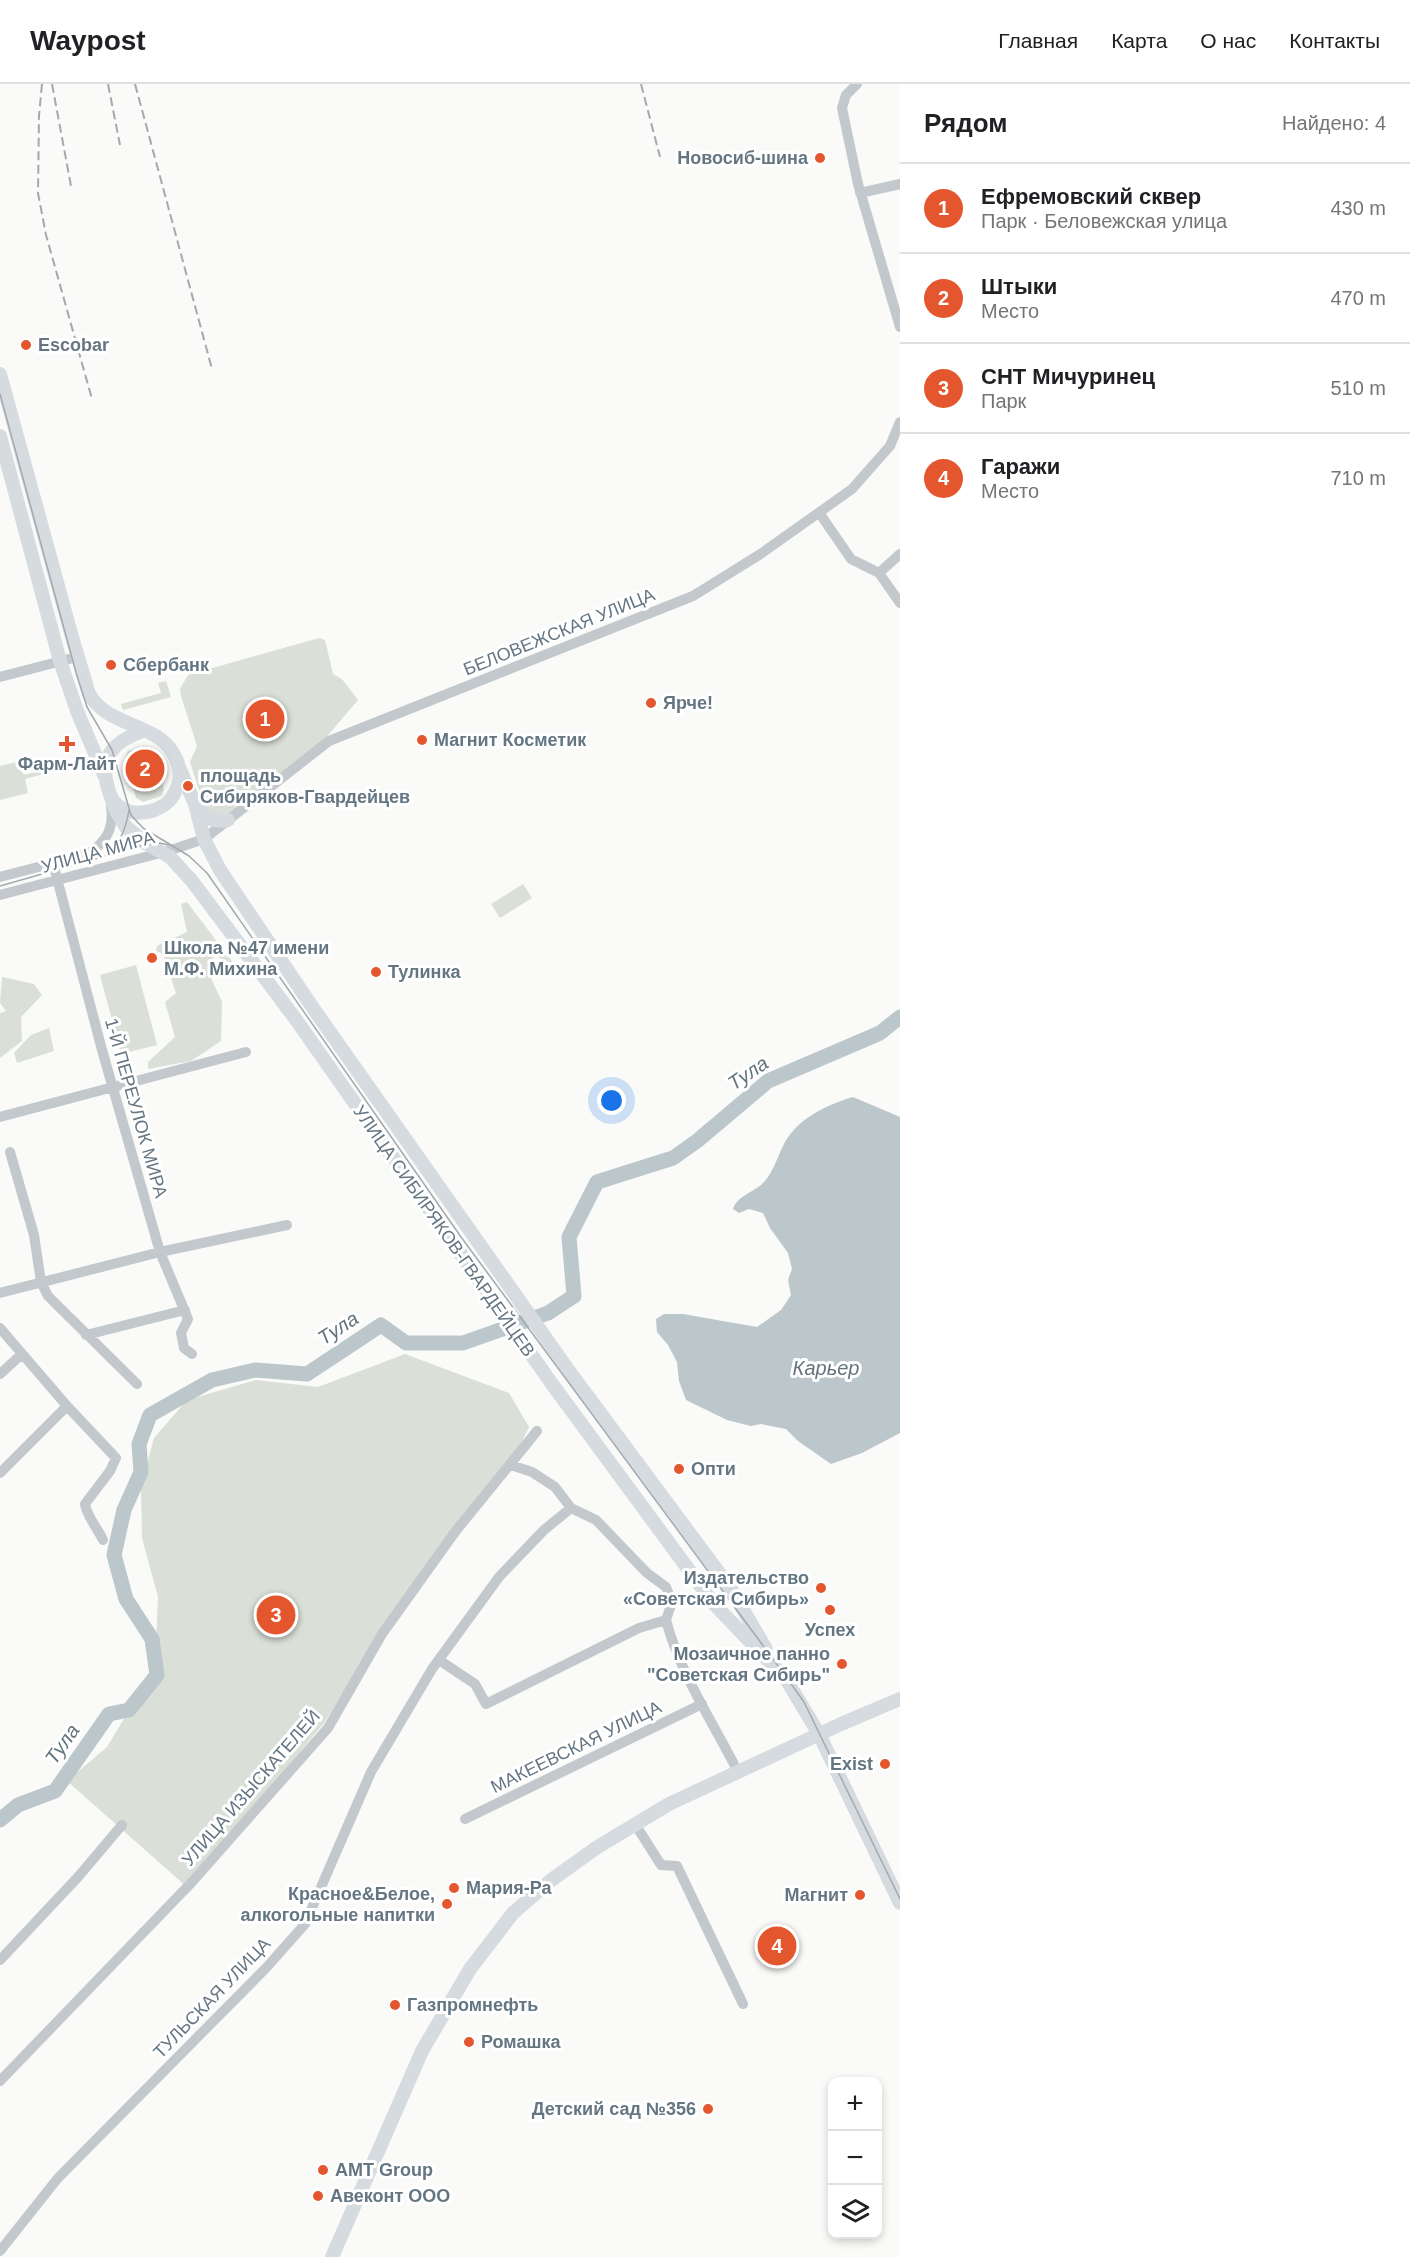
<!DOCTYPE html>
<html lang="ru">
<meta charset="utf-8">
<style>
body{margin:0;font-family:Helvetica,sans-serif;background:#f2f2f2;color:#202124}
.controls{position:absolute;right:18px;bottom:18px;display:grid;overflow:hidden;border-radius:12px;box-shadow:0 3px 9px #0003}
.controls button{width:54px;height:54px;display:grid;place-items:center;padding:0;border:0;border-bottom:2px solid #e0e0e0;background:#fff;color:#202124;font:30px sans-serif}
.you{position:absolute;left:612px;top:1017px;width:21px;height:21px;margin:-15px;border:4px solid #fff;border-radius:50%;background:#1a73e8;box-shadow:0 0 0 9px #1a73e833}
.badge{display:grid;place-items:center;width:39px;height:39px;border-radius:50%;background:#e4572e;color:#fff;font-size:20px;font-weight:700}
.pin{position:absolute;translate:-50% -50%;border:3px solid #fff;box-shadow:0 2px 6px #0006}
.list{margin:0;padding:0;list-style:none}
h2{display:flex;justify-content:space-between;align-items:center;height:78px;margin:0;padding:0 24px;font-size:26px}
h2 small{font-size:20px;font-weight:400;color:#757577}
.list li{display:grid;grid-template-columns:39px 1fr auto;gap:18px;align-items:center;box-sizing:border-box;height:90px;padding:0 24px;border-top:2px solid #e0e0e0}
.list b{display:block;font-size:22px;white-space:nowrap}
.list p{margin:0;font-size:20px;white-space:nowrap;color:#757577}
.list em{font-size:20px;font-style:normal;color:#757577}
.icon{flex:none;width:33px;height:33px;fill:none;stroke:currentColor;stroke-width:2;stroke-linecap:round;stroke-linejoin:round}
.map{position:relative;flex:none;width:900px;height:2173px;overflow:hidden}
header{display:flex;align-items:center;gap:36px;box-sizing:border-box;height:84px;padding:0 30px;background:#fff;border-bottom:2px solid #e0e0e0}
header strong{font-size:28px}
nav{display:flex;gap:33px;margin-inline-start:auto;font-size:21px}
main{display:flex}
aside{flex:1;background:#fff}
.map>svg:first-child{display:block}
.green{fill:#dadfd7}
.water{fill:#bbc7cb}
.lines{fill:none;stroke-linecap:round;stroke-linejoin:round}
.river{stroke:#bbc7cb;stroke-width:15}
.minor{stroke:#c3c8cc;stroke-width:10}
.major{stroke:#d6dbdf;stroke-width:14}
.tram{stroke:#a2aab0;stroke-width:1.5}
.rail{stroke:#a2aab0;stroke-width:2;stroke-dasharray:9 4.5;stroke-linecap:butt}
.poi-dot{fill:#e4572e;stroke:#fff;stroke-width:2}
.labels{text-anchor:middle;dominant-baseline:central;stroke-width:6;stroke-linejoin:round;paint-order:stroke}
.poi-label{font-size:18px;font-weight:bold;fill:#657683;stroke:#fff;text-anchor:start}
.street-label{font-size:18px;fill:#657683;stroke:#fff}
.water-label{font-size:20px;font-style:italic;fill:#60757c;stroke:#fff}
</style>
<header>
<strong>Waypost</strong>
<nav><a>Главная</a><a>Карта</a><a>О нас</a><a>Контакты</a></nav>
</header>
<main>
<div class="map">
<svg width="900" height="2173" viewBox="0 0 900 2173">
<rect width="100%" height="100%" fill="#fafaf8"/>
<path class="green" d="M319,554l6,2 8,34 9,5 16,21 -34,40 -97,76 -21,-4 -16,-50 7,-16 -16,-50 -1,-7 8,-14z
M166,597l5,16 -48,13 -2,-6 40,-11 -3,-10z
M146,662l8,4 10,40 -2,6 -19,6 -7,-4 -11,-40 3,-7z
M20,677l4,14 22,-6 1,4 -22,6 3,14 -28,7v-34z
M523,800l9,14 -32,20 -9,-14z
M187,818l47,62 -21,-9 -2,23 11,24 -1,39 -30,20 -43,8v-7l27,-25 -10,-35 11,-9 -13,-39 -7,-3 1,-5 30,-14 -6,-28z
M136,881l21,80 -36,9 -21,-79z
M2,893l32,7 8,11 -21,22 1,24 -22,17v-45l6,-2 -6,-8z
M49,944l5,23 -37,12 -3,-10 17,-18z
M405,1270l104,39 20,34 -19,39 -128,168 -58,89 -137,164 -120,-106 40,-34 48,-80 3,-70 -16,-59 -1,-51 13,-49 33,-38 69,-20 62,7z"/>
<path class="water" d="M853,1013l47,20v316l-38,20 -31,11 -33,-23 -12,-12 -25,-5 -10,2 -24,-6 -41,-20 -7,-19 -2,-19 -9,-17 -11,-13 -1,-13 8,-5h19l74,13 24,-17 10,-15 -3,-15 4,-11 -4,-16 -18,-25 -7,-15 -14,-4 -10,4 -6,-4c4,-13 21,-17 30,-26 10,-10 14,-25 20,-37 13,-27 43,-41 70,-49z"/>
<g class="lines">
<path class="river" d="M0,1736l18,-15 37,-14 54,-77 20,-4 28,-35 -5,-36 -26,-40 -12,-44 10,-45 17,-38 -2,-28 11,-29 62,-35 43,-10 52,4 74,-49 25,18h57l85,-30 26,-17 -5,-59 28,-55 76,-24 24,-17 71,-60 112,-48 20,-16"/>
<path class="minor" d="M857,0l-11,11 -4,13 16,76 42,143
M860,109l40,-9
M820,430l31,45 28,14 21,30
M879,489l21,-19
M0,593l77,-20
M53,779l49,187 58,202 28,67 -7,14 3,15 8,6
M0,793l88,-23c19,-13 26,-25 23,-48
M0,811l168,-44 36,-12 125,-98 364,-145 69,-43 90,-64 38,-43 10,-24
M0,1033l246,-65
M10,1068l24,83 7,47 7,14 89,88
M0,1209l160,-41 127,-27
M0,1244l67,78 49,52 -6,13 -25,33c1,11 13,25 18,36
M86,1251l99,-25
M0,1290l22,-20
M511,1381l21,7 23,15 16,21 25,12 51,53 19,14 6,15 -6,18
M0,1389l67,-67
M666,1536c14,54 47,102 72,152
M439,1576l36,24 11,20 153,-76 27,-8
M465,1735l237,-115
M635,1740l26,41 16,1 66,138
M0,1876l78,-83 44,-52
M0,1997l192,-199 136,-154 54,-94 73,-102 82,-101
M0,2167l58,-73 208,-210 39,-44 66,-152 61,-103 67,-92 45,-47 27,-22"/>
<path class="major" d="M0,290l72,263 17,57c19,33 67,29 84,59 8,13 9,26 2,39 -8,19 -38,27 -55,15 -7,-4 -10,-11 -12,-19 -10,-31 6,-47 35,-57
M0,352l60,225 17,50 27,64
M179,683l16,37 9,35 16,31 93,138 256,363 162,218 35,60
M111,713l4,12 11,18 21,17 23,13 22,24 105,140 255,363 162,220 72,75 33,55 81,169
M197,723c9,12 15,15 31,13
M332,2173l90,-206 48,-82 43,-56 37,-32 46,-33 73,-44 172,-80 59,-25"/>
<path class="tram" d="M0,310l77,282 10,31 25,43 19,65 12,13 46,28 18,17 254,364 326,441 17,24 96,197
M107,771c14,-13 19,-27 22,-45
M0,802l147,-42 13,-1 8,2"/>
<path class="rail" d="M42,0l-3,32 -1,77 8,42 46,164
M52,0l19,102
M108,0l12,61
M135,0l77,285
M641,0l19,73"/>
</g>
<g class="poi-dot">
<circle cx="820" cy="74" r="6"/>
<circle cx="26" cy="261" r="6"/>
<circle cx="111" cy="581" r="6"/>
<circle cx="651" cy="619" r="6"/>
<circle cx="422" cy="656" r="6"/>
<path d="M64 651h6v6h6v6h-6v6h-6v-6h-6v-6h6z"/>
<circle cx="188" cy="702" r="6"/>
<circle cx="152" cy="874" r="6"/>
<circle cx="376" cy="888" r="6"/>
<circle cx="679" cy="1385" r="6"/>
<circle cx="821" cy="1504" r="6"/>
<circle cx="830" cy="1526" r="6"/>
<circle cx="842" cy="1580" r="6"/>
<circle cx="885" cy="1680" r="6"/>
<circle cx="454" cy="1804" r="6"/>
<circle cx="860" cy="1811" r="6"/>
<circle cx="447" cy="1820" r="6"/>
<circle cx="395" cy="1921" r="6"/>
<circle cx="469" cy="1958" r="6"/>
<circle cx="708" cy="2025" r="6"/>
<circle cx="323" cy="2086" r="6"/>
<circle cx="318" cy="2112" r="6"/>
</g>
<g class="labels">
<g class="poi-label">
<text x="808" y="74" text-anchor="end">Новосиб-шина</text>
<text x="38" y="261">Escobar</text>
<text x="123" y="581">Сбербанк</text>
<text x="663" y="619">Ярче!</text>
<text x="434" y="656">Магнит Косметик</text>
<text x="67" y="680" text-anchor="middle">Фарм-Лайт</text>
<text x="200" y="692">площадь<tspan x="200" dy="21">Сибиряков-Гвардейцев</tspan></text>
<text x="164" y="864">Школа №47 имени<tspan x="164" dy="21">М.Ф. Михина</tspan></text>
<text x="388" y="888">Тулинка</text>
<text x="691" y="1385">Опти</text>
<text x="809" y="1494" text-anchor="end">Издательство<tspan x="809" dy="21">«Советская Сибирь»</tspan></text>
<text x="830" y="1546" text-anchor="middle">Успех</text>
<text x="830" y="1570" text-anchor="end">Мозаичное панно<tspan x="830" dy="21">"Советская Сибирь"</tspan></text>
<text x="873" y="1680" text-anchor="end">Exist</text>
<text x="466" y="1804">Мария-Ра</text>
<text x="435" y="1810" text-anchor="end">Красное&amp;Белое,<tspan x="435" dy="21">алкогольные напитки</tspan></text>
<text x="848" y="1811" text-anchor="end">Магнит</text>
<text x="407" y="1921">Газпромнефть</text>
<text x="481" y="1958">Ромашка</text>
<text x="696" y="2025" text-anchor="end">Детский сад №356</text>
<text x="335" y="2086">АМТ Group</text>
<text x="330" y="2112">Авеконт ООО</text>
</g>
<g class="street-label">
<text transform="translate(559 548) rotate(-22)">БЕЛОВЕЖСКАЯ УЛИЦА</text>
<text transform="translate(98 768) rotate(-15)">УЛИЦА МИРА</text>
<text transform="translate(136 1024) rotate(74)">1-Й ПЕРЕУЛОК МИРА</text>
<text transform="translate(444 1147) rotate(55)">УЛИЦА СИБИРЯКОВ-ГВАРДЕЙЦЕВ</text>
<text transform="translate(576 1663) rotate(-26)">МАКЕЕВСКАЯ УЛИЦА</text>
<text transform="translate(251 1704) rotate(-49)">УЛИЦА ИЗЫСКАТЕЛЕЙ</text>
<text transform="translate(212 1914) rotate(-46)">ТУЛЬСКАЯ УЛИЦА</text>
</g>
<g class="water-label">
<text transform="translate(748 989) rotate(-34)">Тула</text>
<text transform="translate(338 1244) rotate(-33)">Тула</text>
<text x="826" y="1284">Карьер</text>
<text transform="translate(62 1660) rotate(-55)">Тула</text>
</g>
</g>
</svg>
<div class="controls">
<button>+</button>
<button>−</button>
<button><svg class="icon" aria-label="layers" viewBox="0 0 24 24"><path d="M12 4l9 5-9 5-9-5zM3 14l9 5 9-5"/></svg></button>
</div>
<div class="you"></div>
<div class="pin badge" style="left:265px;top:635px">1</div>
<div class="pin badge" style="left:145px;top:685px">2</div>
<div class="pin badge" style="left:276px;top:1531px">3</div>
<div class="pin badge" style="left:777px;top:1862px">4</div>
</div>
<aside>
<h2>Рядом<small>Найдено: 4</small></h2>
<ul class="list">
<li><span class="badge">1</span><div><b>Ефремовский сквер</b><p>Парк · Беловежская улица</p></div><em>430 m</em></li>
<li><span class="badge">2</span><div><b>Штыки</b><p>Место</p></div><em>470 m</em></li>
<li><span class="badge">3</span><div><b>СНТ Мичуринец</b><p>Парк</p></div><em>510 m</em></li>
<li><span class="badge">4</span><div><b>Гаражи</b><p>Место</p></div><em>710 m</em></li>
</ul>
</aside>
</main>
